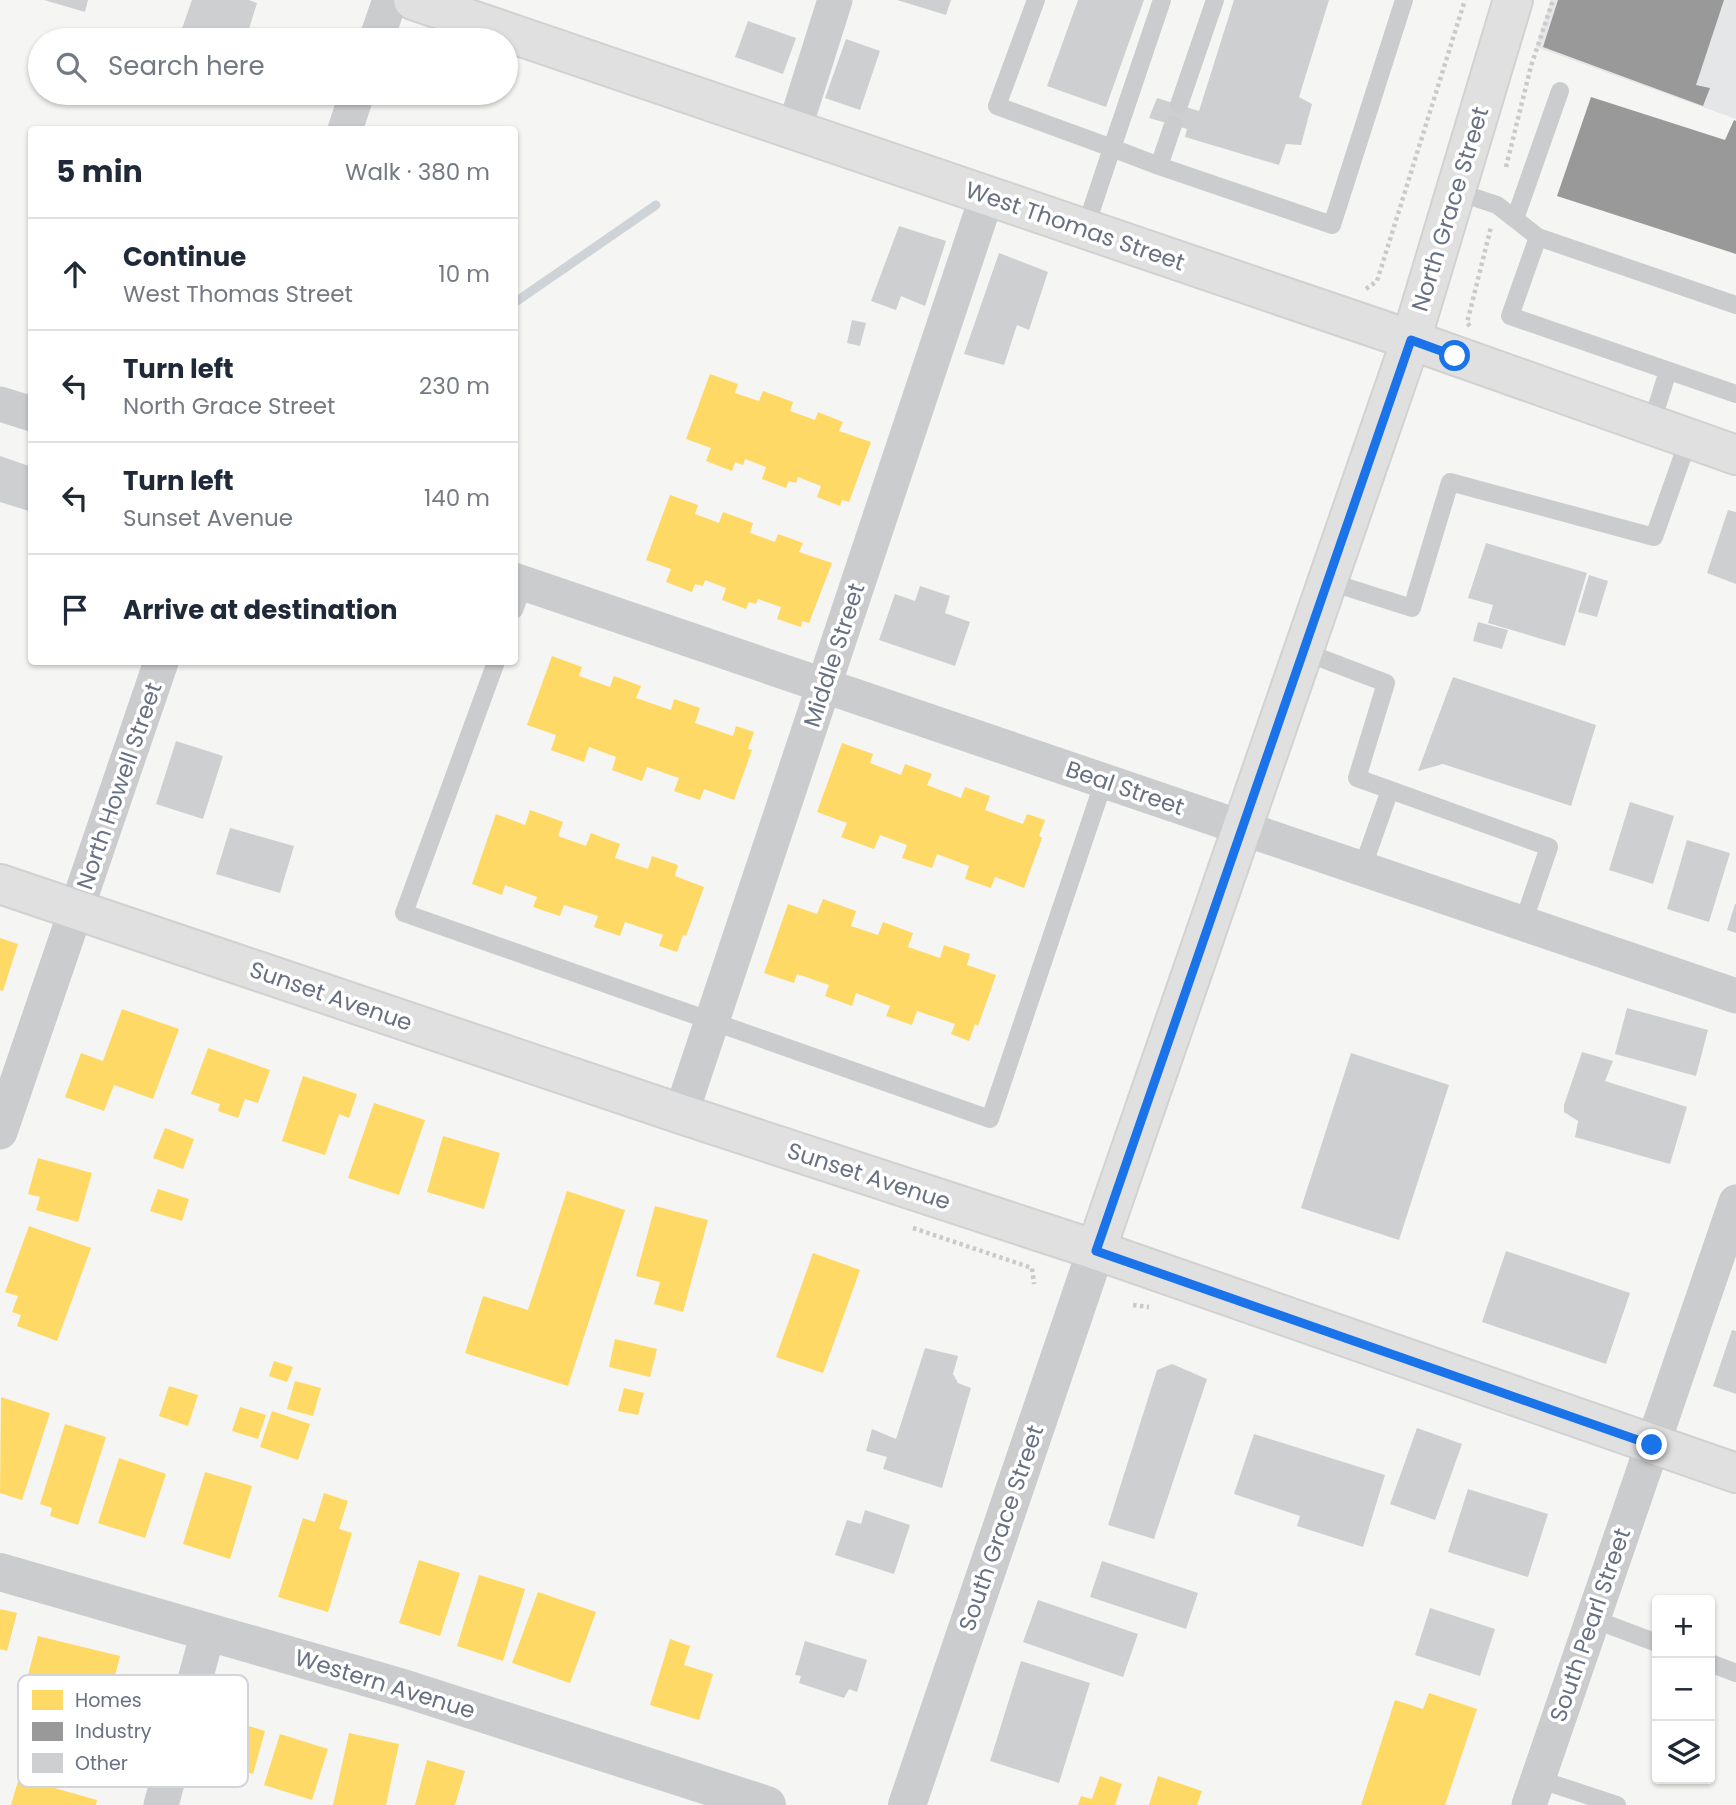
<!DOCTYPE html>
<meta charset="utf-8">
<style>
body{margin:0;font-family:Poppins,sans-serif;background:#f6f6f7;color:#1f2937}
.controls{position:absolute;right:21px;bottom:21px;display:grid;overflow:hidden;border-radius:7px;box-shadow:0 2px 5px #0004}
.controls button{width:63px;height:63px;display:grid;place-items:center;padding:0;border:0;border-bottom:2px solid #e0e1e3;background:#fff;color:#1f2937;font:35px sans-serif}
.stop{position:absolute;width:21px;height:21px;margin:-16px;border:5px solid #1a73e8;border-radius:50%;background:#fff}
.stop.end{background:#1a73e8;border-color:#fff;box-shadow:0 2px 7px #0008}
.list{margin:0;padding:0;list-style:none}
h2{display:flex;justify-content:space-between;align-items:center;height:91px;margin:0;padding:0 28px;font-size:30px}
h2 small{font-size:23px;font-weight:400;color:#747a83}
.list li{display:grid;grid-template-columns:46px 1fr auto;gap:21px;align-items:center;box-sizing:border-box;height:112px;padding:0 28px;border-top:2px solid #e0e1e3}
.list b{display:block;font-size:26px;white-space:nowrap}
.list p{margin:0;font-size:23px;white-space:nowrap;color:#747a83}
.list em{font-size:23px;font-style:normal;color:#747a83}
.icon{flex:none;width:38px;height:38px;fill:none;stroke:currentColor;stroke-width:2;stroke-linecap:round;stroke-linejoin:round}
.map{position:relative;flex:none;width:1736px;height:1805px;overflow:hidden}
.search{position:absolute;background:#fff;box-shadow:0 2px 5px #0004;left:28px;top:28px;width:490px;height:77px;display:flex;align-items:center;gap:18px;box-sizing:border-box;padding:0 24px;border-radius:38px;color:#747a83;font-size:26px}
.panel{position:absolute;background:#fff;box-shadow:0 2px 5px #0004;left:28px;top:126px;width:490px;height:539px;border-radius:7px}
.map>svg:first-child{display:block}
.built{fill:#e5e6e7}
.homes{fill:#ffd966}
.industry{fill:#999}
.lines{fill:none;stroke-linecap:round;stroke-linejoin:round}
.stream{stroke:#ced3d7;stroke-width:9}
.building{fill:#cecfd0}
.secondary-casing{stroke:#d1d2d2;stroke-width:42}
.primary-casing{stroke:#d1d1d2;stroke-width:42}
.path{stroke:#cacaca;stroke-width:4.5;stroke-dasharray:3.5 3.5;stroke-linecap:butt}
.service{stroke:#cbccce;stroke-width:18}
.minor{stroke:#cbccce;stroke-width:35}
.tertiary{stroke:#cbccce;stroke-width:38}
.secondary{stroke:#e0e0e0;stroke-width:38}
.primary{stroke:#e0e0e0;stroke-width:38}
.route{stroke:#1a73e8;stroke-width:9}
.labels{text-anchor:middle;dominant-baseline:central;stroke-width:7;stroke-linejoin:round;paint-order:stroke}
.street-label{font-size:23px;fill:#677182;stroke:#fff}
.key{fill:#fff;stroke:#d1d4da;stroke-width:2}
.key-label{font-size:19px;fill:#677182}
</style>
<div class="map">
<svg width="1736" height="1805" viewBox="0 0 1736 1805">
<rect width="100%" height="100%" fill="#f5f5f4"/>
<path class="built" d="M1551,0h185v119l-200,-72z"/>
<path class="homes" d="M710,374l28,10 -3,9 24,8 4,-10 30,11 -3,9 25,9 3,-8 25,10 -4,9 32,11 -22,60 -7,-2 -2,6 -23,-9 4,-11 -23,-9 -2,6 -7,-2 -3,7 -24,-9 4,-12 -21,-8 -2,6 -8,-3 -3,9 -26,-10 5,-13 -25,-9z
M670,495l28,10 -3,9 24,9 4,-11 30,11 -3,10 25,9 3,-8 25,9 -4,9 33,11 -23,60 -7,-2 -1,6 -24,-8 4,-12 -23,-8 -2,5 -7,-2 -3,7 -24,-9 4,-12 -21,-8 -2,6 -8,-2 -3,8 -26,-10 5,-13 -25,-9z
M552,656l30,11 -3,9 31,11 4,-11 27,10 -5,12 35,12 3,-11 26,9 -5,15 38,13 3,-10 18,6 -6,17 4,1 -18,50 -30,-11 -4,11 -26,-9 5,-13 -32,-11 -5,14 -30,-11 4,-13 -27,-10 -5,15 -33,-12 5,-15 -29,-10z
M842,743l31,11 -3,9 31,12 4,-11 27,10 -5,11 34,13 4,-11 25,9 -5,14 38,14 4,-10 18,6 -6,16 3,2 -18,50 -29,-11 -4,11 -26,-9 4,-13 -32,-12 -5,14 -30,-10 5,-13 -27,-10 -6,14 -33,-12 6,-14 -30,-11z
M530,810l33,12 -5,14 28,10 5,-13 29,11 -5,14 33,11 4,-13 26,9 -3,11 29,11 -18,49 -3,-1 -6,17 -18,-6 4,-11 -38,-13 -5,14 -26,-9 4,-11 -34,-11 -4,11 -27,-9 4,-10 -32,-12 -3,10 -30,-11 24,-70 29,11z
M823,899l33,12 -5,15 27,9 5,-13 30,11 -5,14 32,11 4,-13 26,9 -3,11 29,10 -18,51 -3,-2 -6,17 -18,-7 4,-10 -38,-13 -5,14 -26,-9 4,-10 -34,-13 -4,13 -27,-10 4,-11 -32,-11 -3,9 -30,-10 24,-69 29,10z
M0,938l18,6 -15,47 -3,-1z
M122,1009l57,20 -26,70 -39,-14 -10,26 -39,-14 16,-44 22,8z
M208,1048l62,22 -12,33 -13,-4 -7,19 -20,-7 2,-7 -29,-10z
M303,1076l54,18 -8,24 -10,-4 -14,41 -43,-14z
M374,1103l51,17 -26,75 -51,-17z
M165,1128l29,11 -11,30 -30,-11z
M443,1136l57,17 -16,56 -57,-17z
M38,1158l54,15 -14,49 -42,-12 4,-13 -12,-3z
M158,1189l31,10 -7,22 -32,-10z
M567,1191l58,19 -57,176 -103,-33 18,-57 45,14z
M655,1206l53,14 -25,92 -29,-8 6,-22 -24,-6z
M29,1226l62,22 -34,93 -40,-15 4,-11 -9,-3 6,-16 -13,-4z
M813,1253l47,17 -37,103 -47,-16z
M615,1339l42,10 -7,28 -41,-10z
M274,1361l19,6 -6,15 -18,-6z
M295,1381l26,7 -8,28 -26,-7z
M169,1386l29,9 -10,31 -29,-10z
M624,1388l20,5 -6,22 -20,-4z
M1,1397l49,16 -28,87 -22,-7z
M240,1407l26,8 -8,24 -26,-8z
M272,1411l38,13 -12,36 -38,-13z
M65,1424l41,13 -28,88 -28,-9 2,-8 -12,-4z
M119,1458l47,16 -21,64 -47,-15z
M205,1472l47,14 -22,73 -47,-15z
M324,1493l24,8 -9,28 13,4 -24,79 -50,-15 25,-79 12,4z
M419,1560l41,13 -20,63 -41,-13z
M479,1575l46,14 -22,72 -46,-15z
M538,1592l58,20 -26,71 -58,-20z
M0,1609l17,4 -10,38 -7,-2z
M38,1636l82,20 -16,64 -28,-7 5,-21 -54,-13z
M670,1639l20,7 -6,19 29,9 -14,46 -49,-15z
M1429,1693l48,16 -32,96h-84l34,-105 28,9z
M227,1719l38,12 -12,43 -38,-12z
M349,1733l50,11 -13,61h-53z
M280,1734l48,15 -16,51 -48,-15z
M427,1760l38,11 -10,34h-40z
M1100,1776l22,8 -7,21h-37l3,-9 11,3z
M1158,1776l44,15 -5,14h-48z
M19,1778l78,22 -1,5h-85z"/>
<path class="industry" d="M1558,0h166l-28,85 14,3 -7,18 -160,-59z
M1591,97l134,43 9,-20 2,1v133l-179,-58z"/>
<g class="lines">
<path class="stream" d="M514,303l142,-98"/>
</g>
<path class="building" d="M44,0h44l-3,12z
M192,0h57l8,3 -10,32 -9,-6 -4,11h-56z
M897,0h54l-5,15z
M1078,0h66l-38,107 -59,-21z
M1234,0h95l-30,97 13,7 -11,41 -15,-1 -7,21 -94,-28 2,-8 -38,-11 8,-20 42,13z
M748,21l48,17 -13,36 -48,-17z
M846,39l34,12 -20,59 -35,-12z
M899,226l47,15 -21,65 -24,-10 -5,14 -25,-9z
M999,253l49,19 -19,58 -12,-5 -13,40 -40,-11z
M852,320l14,3 -6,23 -13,-3z
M0,456l32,11v45l-32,-10z
M1728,510l8,2v72l-29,-11z
M1486,543l101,30 -22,73 -77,-23 5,-18 -25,-7z
M1589,575l19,6 -11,36 -19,-5z
M920,586l30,10 -5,17 25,9 -15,44 -76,-26 16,-46 20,7z
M1478,622l30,8 -6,19 -29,-8z
M1453,677l143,48 -25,81 -128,-42 -25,7z
M176,741l47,15 -20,63 -47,-15z
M1630,802l44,14 -21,68 -44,-14z
M230,828l64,18 -14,47 -64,-19z
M1687,840l43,13 -21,69 -42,-13z
M1735,904h1v29l-9,-3z
M1627,1008l81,22 -12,46 -81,-22z
M1582,1052l31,9 -8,20 82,26 -17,57 -95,-27 3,-16 -14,-9v-7z
M1351,1053l98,32 -50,155 -98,-32z
M1506,1251l124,42 -24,71 -124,-42z
M1732,1330l4,1v63l-23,-8z
M925,1348l33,8 -5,18 5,9 13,5 -29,100 -59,-19 4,-12 -21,-6 6,-22 24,10z
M1172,1364l35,15 -53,160 -46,-14 49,-155z
M1417,1428l45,16 -27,76 -45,-16z
M1254,1434l131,41 -22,72 -66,-21 3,-10 -66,-22z
M1468,1489l80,25 -20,63 -80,-25z
M865,1510l45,15 -16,49 -59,-19 12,-35 14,4z
M1102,1561l96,32 -12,36 -96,-32z
M1038,1600l100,34 -15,43 -100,-35z
M1430,1608l65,21 -15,47 -65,-21z
M805,1641l62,19 -10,32 -8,-3 -5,9 -45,-15 2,-7 -6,-1z
M1021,1661l69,22 -31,100 -69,-22z"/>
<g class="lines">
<g class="secondary-casing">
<path id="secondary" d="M1096,1250l315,-910 102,-340"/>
</g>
<g class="primary-casing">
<path id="primary" d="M413,0l998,340 325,115
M0,884l681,230 415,136 640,223"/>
</g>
<path class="path" d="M1506,167l25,-101 22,-66
M1366,289l11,-8 88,-281
M1470,326l-3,-3 24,-96
M913,1228l119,40 2,16
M1133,1305l16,2"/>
<path class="service" d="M1036,0l-39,106 115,42 -27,81
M1179,105l36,-105
M1173,125l-14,41 173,59 72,-225
M1159,166l-47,-18 50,-148
M1455,191l42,14 41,32 198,68
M1515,219l45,-128
M1538,237l-28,79 226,78
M1651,425l17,-54
M1327,581l85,27 38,-126 204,55 35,-99
M514,610l10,-27
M1302,651l84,32 -29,95 192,69 -26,76
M496,662l-92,251 586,206 114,-338
M1362,869l28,-79
M1593,1619l64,24
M1710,1663l26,10
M1538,1779l79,26"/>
<path class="minor" d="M376,40l14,-40
M345,130l12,-37
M794,130l41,-130
M0,404l32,10
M514,580l1222,416
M681,1114l306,-918
M0,1132l161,-470
M161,1805l47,-173
M1529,1805l207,-603"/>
<path class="tertiary" d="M0,1572l403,116 364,117
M907,1805l189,-555"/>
<use href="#secondary" class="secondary"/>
<use href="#primary" class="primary"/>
</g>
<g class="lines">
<path class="route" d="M1455,356l-44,-16 -315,911 556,194"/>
</g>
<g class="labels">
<g class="street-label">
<text transform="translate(1450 209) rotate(-73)">North Grace Street</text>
<text transform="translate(1075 226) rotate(19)">West Thomas Street</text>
<text transform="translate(834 655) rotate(-72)">Middle Street</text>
<text transform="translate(119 786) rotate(-71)">North Howell Street</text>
<text transform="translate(1125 788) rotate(19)">Beal Street</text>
<text transform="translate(331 996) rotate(19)">Sunset Avenue</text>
<text transform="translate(869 1176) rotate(18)">Sunset Avenue</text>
<text transform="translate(1001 1528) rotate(-71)">South Grace Street</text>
<text transform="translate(1590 1625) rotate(-71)">South Pearl Street</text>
<text transform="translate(385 1684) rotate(17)">Western Avenue</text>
</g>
</g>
<rect x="18" y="1675" width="230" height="112" rx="10" class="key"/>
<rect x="32" y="1690" width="31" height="20" fill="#ffd966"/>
<rect x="32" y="1722" width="31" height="19" fill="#999"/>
<rect x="32" y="1753" width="31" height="20" fill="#cecfd0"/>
<g class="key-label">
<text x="75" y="1707">Homes</text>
<text x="75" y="1738">Industry</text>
<text x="75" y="1770">Other</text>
</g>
</svg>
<div class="controls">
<button>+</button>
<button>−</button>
<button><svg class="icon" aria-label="layers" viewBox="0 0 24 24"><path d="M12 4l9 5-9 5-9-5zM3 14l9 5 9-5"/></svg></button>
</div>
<div class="stop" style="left:1455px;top:356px"></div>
<div class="stop end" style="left:1652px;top:1445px"></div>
<div class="search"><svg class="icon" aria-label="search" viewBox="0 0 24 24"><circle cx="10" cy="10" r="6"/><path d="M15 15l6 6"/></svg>Search here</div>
<section class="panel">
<h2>5 min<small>Walk · 380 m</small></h2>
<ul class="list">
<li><svg class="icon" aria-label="ahead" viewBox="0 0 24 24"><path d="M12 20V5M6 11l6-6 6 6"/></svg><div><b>Continue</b><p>West Thomas Street</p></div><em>10 m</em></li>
<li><svg class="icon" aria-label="left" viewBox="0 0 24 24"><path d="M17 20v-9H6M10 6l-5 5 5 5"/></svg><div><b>Turn left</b><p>North Grace Street</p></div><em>230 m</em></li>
<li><svg class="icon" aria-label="left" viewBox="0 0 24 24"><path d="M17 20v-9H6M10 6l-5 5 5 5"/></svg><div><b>Turn left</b><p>Sunset Avenue</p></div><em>140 m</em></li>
<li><svg class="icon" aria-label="arrive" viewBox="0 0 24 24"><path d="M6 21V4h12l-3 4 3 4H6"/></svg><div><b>Arrive at destination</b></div></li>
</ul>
</section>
</div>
